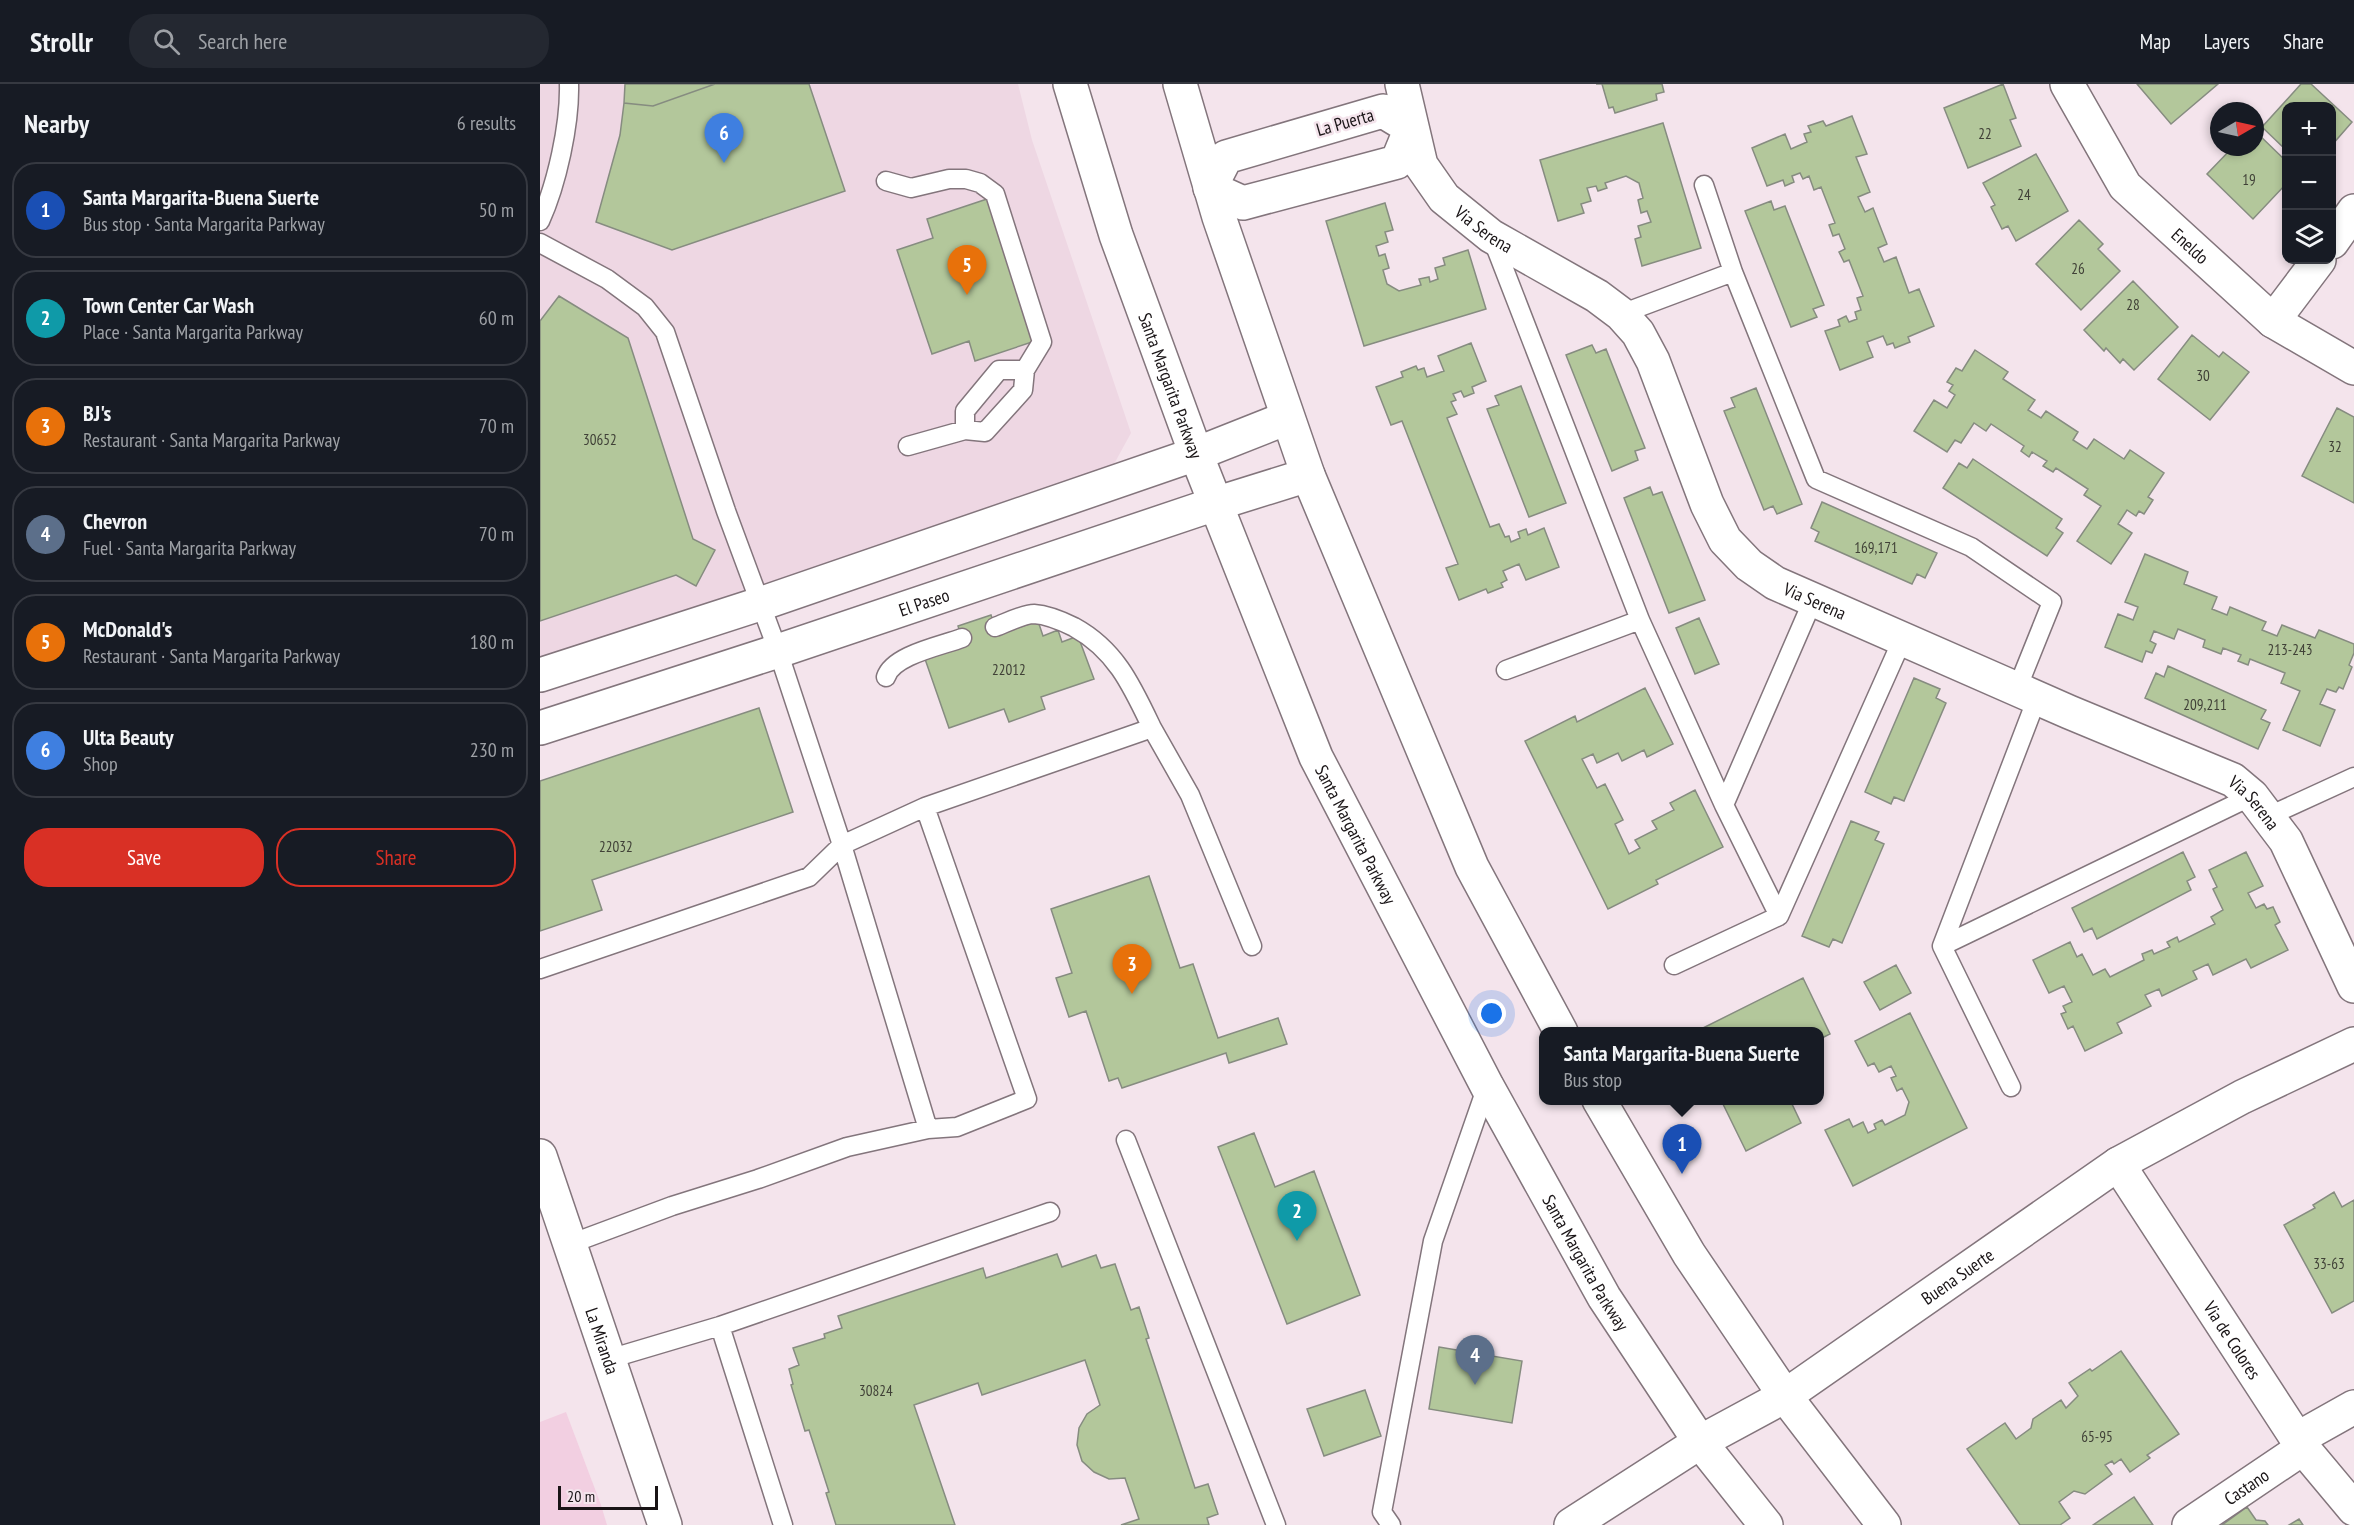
<!DOCTYPE html>
<meta charset="utf-8">
<style>
body{margin:0;font-family:"PT Sans Narrow",sans-serif;background:#242831;color:#f1f3f6}
.controls{position:absolute;right:18px;top:18px;display:grid;overflow:hidden;border-radius:12px;box-shadow:0 3px 9px #0003}
.controls button{width:54px;height:54px;display:grid;place-items:center;padding:0;border:0;border-bottom:2px solid #363941;background:#171b24;color:#f1f3f6;font:30px sans-serif}
.compass{position:absolute;left:1670px;top:18px;width:54px;height:54px;border-radius:50%;background:#171b24;box-shadow:0 3px 9px #0003;rotate:81deg}
.scale{position:absolute;left:18px;bottom:15px;width:100px;box-sizing:border-box;padding-left:6px;border:3px solid #191416;border-top:0;font-size:16px;line-height:21px;white-space:nowrap;color:#191416;-webkit-text-stroke:4px #f4e4ec;paint-order:stroke}
.you{position:absolute;left:952px;top:930px;width:21px;height:21px;margin:-15px;border:4px solid #fff;border-radius:50%;background:#1a73e8;box-shadow:0 0 0 9px #1a73e833}
.badge{display:grid;place-items:center;width:39px;height:39px;border-radius:50%;background:#d93025;color:#fff;font-size:20px;font-weight:700}
.pin{position:absolute;translate:-50% -50px;filter:drop-shadow(0 2px 3px #0008)}
.pin::after{content:'';position:absolute;top:32px;width:21px;height:18px;background:inherit;clip-path:polygon(0 0,100% 0,50% 100%)}
.popup{position:absolute;left:999px;top:943px;width:285px;height:78px;box-sizing:border-box;display:grid;place-content:center;border-radius:12px;background:#171b24;filter:drop-shadow(0 2px 4px #0005);font-size:20px;white-space:nowrap;color:#9ea1a6}
.popup b{font-size:22px;color:#f1f3f6}
.popup::after{content:'';position:absolute;left:50%;top:100%;margin-left:-12px;border:12px solid transparent;border-top-color:#171b24}
.list{margin:0;padding:0;list-style:none}
h2{display:flex;justify-content:space-between;align-items:center;height:78px;margin:0;padding:0 24px;font-size:26px}
h2 small{font-size:20px;font-weight:400;color:#9ea1a6}
.list li{display:grid;grid-template-columns:39px 1fr auto;gap:18px;align-items:center;box-sizing:border-box;height:96px;margin:0 12px 12px;padding:0 12px;border:2px solid #363941;border-radius:24px}
.list b{display:block;font-size:22px;white-space:nowrap}
.list p{margin:0;font-size:20px;white-space:nowrap;color:#9ea1a6}
.list em{font-size:20px;font-style:normal;color:#9ea1a6}
.actions{display:flex;gap:12px;padding:18px 24px}
.actions a{flex:1;padding:14px 0;border:2px solid #d93025;border-radius:24px;text-align:center;font-size:21px;color:#d93025}
.actions .main{background:#d93025;color:#fff}
.icon{flex:none;width:33px;height:33px;fill:none;stroke:currentColor;stroke-width:2;stroke-linecap:round;stroke-linejoin:round}
.map{position:relative;flex:none;width:1814px;height:1441px;overflow:hidden}
header{display:flex;align-items:center;gap:36px;box-sizing:border-box;height:84px;padding:0 30px;background:#171b24;border-bottom:2px solid #363941}
header strong{font-size:28px}
nav{display:flex;gap:33px;margin-inline-start:auto;font-size:21px}
.search{width:420px;height:54px;background:#242831;display:flex;align-items:center;gap:15px;box-sizing:border-box;padding:0 21px;border-radius:24px;color:#9ea1a6;font-size:22px}
main{display:flex}
aside{flex:1;background:#171b24}
.map>svg:first-child{display:block}
.built{fill:#eed7e3}
.green{fill:#f2cfe1}
.building{fill:#b3c79b;stroke:#868c80;stroke-width:1.5}
.lines{fill:none;stroke-linecap:round;stroke-linejoin:round}
.lane-casing{stroke:#83757c;stroke-width:21}
.street-casing{stroke:#83757c;stroke-width:36}
.secondary-casing{stroke:#83757c;stroke-width:36}
.primary-casing{stroke:#83757c;stroke-width:36}
.lane{stroke:#fff;stroke-width:18}
.street{stroke:#fff;stroke-width:33}
.secondary{stroke:#fff;stroke-width:33}
.primary{stroke:#fff;stroke-width:33}
.labels{text-anchor:middle;dominant-baseline:central;stroke-width:5;stroke-linejoin:round;paint-order:stroke}
.number-label{font-size:15px;fill:#404137}
.street-label{font-size:18px;fill:#191416;stroke:#f4e4ec}
</style>
<header>
<strong>Strollr</strong>
<div class="search"><svg class="icon" aria-label="search" viewBox="0 0 24 24"><circle cx="10" cy="10" r="6"/><path d="M15 15l6 6"/></svg>Search here</div>
<nav><a>Map</a><a>Layers</a><a>Share</a></nav>
</header>
<main>
<aside>
<h2>Nearby<small>6 results</small></h2>
<ul class="list">
<li><span class="badge" style="background:#1a4fb4">1</span><div><b>Santa Margarita-Buena Suerte</b><p>Bus stop · Santa Margarita Parkway</p></div><em>50 m</em></li>
<li><span class="badge" style="background:#0f9aa8">2</span><div><b>Town Center Car Wash</b><p>Place · Santa Margarita Parkway</p></div><em>60 m</em></li>
<li><span class="badge" style="background:#e8710a">3</span><div><b>BJ's</b><p>Restaurant · Santa Margarita Parkway</p></div><em>70 m</em></li>
<li><span class="badge" style="background:#5c6f8a">4</span><div><b>Chevron</b><p>Fuel · Santa Margarita Parkway</p></div><em>70 m</em></li>
<li><span class="badge" style="background:#e8710a">5</span><div><b>McDonald's</b><p>Restaurant · Santa Margarita Parkway</p></div><em>180 m</em></li>
<li><span class="badge" style="background:#3f7fe0">6</span><div><b>Ulta Beauty</b><p>Shop</p></div><em>230 m</em></li>
</ul>
<div class="actions"><a class="main">Save</a><a>Share</a></div>
</aside>
<div class="map">
<svg width="1814" height="1441" viewBox="0 0 1814 1441">
<rect width="100%" height="100%" fill="#f4e4ec"/>
<path class="built" d="M0,0h478l14,56 99,293 -23,42 -568,199z"/>
<path class="green" d="M26,1328l35,93 6,20h-67v-103z"/>
<path class="building" d="M85,0h90l-62,22 -29,-3z
M175,0h94l36,107 -173,59 -76,-28 24,-87 4,-32 29,3z
M1056,0h66l2,8 -8,2 1,6 -42,13 -2,-6 -4,1 -7,-24z
M1463,0l13,34 -6,2 11,26 -53,22 -24,-60z
M1597,0h81l-47,40z
M1761,0h10l41,38 -20,23v-39h-46v44l-24,-23z
M1312,32l15,38 -11,3 14,35 -12,5 7,15 8,-4 14,36 -9,4 6,14 12,-5 13,36 10,-4 15,37 -26,11 2,5 -15,6 -2,-5 -6,2 -4,-9 -16,6 6,15 -33,13 -15,-39 15,-5 -2,-6 8,-4 3,6 8,-3 -2,-7 6,-2 -4,-12 6,-2 -14,-36 -5,2 -5,-10 6,-3 -6,-15 -6,2 -4,-11 6,-2 -14,-36 -7,3 -5,-14 -6,3 -3,-6 -8,3 2,6 -9,4 -2,-6 -16,6 -15,-38 33,-14 6,15 16,-7 -3,-8 7,-2 -3,-6 15,-5 3,5z
M1123,39l38,125 -59,18 -7,-27 6,-2 -3,-11 13,-4 -4,-11 -6,2 -3,-13 5,-2 -4,-15 -13,-7 -21,7 2,5 -9,3 -2,-5 -9,2 4,13 -10,3 3,9 -26,8 -18,-61z
M1715,47l31,30v23l-33,35 -46,-45 26,-27h22z
M1496,70l32,57 -52,30 -8,-15 -6,3 -11,-22 4,-2 -12,-22z
M450,114l48,142 -63,21 -6,-20 -37,13 -35,-104 36,-12 -6,-19z
M1231,117l3,9 11,-4 39,99 -11,4 4,8 -26,10 -46,-116z
M845,119l8,27 -8,2 3,10 -12,4 3,10 6,-2 4,14 -6,2 4,14 12,7 22,-6 -2,-6 10,-2 1,5 8,-3 -3,-11 10,-3 -2,-7 25,-8 18,59 -122,37 -38,-125z
M1539,136l24,24 -5,5 22,22 -39,39 -45,-46z
M1593,197l45,46 -44,43 -11,-11 -3,4 -14,-15 -2,3 -20,-21z
M19,212l69,42 65,201 22,11 -19,36 -20,-11 -136,46v-300z
M1652,251l27,22 4,-5 26,20 -39,48 -52,-41z
M931,259l15,38 -14,6 2,6 -10,4 -3,-6 -8,3 3,6 -5,2 6,12 -10,4 43,109 9,-3 6,13 4,-1 2,6 9,-4 -2,-6 8,-3 2,6 16,-7 15,39 -33,13 -7,-16 -16,7 4,9 -6,3 2,4 -15,6 -2,-4 -27,11 -13,-32 12,-4 -56,-143 -11,4 -15,-38 27,-10 -2,-5 15,-6 2,4 6,-2 3,9 17,-6 -6,-15z
M1052,261l4,8 10,-4 39,99 -10,3 3,9 -26,11 -46,-116z
M1435,266l33,22 -5,7 32,21 -7,10 13,8 5,-7 32,21 -5,8 14,9 7,-10 30,20 6,-9 34,23 -16,24 5,3 -9,14 -5,-3 -3,5 -9,-6 -9,14 14,9 -21,31 -34,-23 24,-35 -17,-11 4,-6 -32,-21 -3,4 -10,-6 4,-5 -15,-9 -3,5 -8,-6 3,-5 -33,-22 -5,7 -12,-8 -13,20 -6,-3 -8,12 -33,-21 20,-31 13,8 8,-13 -6,-4 4,-6 -6,-3 9,-14 6,3z
M981,302l45,117 -37,14 -42,-108 12,-4 -4,-9z
M1216,304l46,116 -25,10 -4,-8 -9,4 -40,-99 11,-4 -4,-9z
M1797,324l17,9v86l-52,-27z
M1433,375l89,60 -6,9 7,5 -16,23 -104,-68 16,-25 8,5z
M1110,403l3,8 9,-3 43,108 -36,13 -45,-115z
M1282,418l115,51 -12,25 -8,-4 -5,10 -97,-43 4,-9 -8,-4z
M1605,470l43,18 -4,12 33,13 -5,12 15,6 3,-8 36,15 -4,8 15,6 5,-11 33,13 4,-8 35,14v9l-5,12 3,2 -9,22 -4,-2 -3,5 -9,-3 -7,15 15,6 -15,36 -37,-16 17,-39 -19,-8 4,-10 -35,-14 -2,6 -10,-4 3,-6 -18,-7 -2,6 -18,-7 2,-7 -27,-11 -4,10 -20,-8 -4,10 6,3 -4,9 -6,-2 -4,11 -37,-15 13,-33 15,6 5,-13 -13,-5z
M451,531l6,20 41,-14 5,15 15,-6 4,12 16,-6 16,43 -53,18 4,12 -36,13 -5,-13 -55,19 -24,-69 39,-14 -6,-19z
M1159,534l20,46 -24,10 -19,-46z
M1628,582l98,44 -5,9 9,4 -12,26 -113,-51 11,-25 8,4z
M1374,594l26,11 -4,9 10,5 -42,98 -10,-4 -3,7 -26,-12z
M1105,604l28,56 -26,13 -3,-7 -22,11 -4,-8 -21,10 -4,-9 -11,5 15,29 8,-4 18,36 -8,4 14,30 11,-6 -5,-8 22,-11 -5,-8 22,-11 -4,-7 25,-13 28,57 -67,33 2,4 -50,25 -83,-168 50,-25 2,6z
M219,624l34,104 -201,68 10,30 -62,21v-150z
M1311,737l28,11 -4,8 9,4 -42,99 -9,-4 -4,8 -27,-11z
M1643,768l12,25 -8,4 4,9 -94,49 -5,-11 -8,4 -12,-24z
M1706,768l17,34 -15,7 8,15 8,-4 3,5 6,-2 7,15 -5,3 13,25 -37,18 -5,-9 -33,16 -5,-11 -15,7 4,8 -35,17 -3,-7 -14,6 6,11 -34,17 5,10 -37,18 -12,-25 -5,3 -7,-15 5,-2 -3,-6 9,-4 -8,-16 -15,7 -16,-33 37,-18 7,15 5,-3 11,21 12,-6 5,8 34,-17 -2,-6 10,-4 2,4 16,-7 -3,-5 10,-5 2,5 36,-18 -4,-7 12,-7 -10,-21 4,-2 -8,-17z
M609,792l31,92 13,-4 25,74 60,-20 9,26 -58,19 -3,-10 -104,35 -4,-10 -9,3 -23,-70 -17,6 -13,-39 16,-5 -21,-64z
M1356,881l15,28 -31,17 -16,-28z
M1263,894l27,56 -10,5v-7h-125z
M1370,929l57,115 -114,58 -28,-56 24,-11 4,8 10,-5 5,11 8,-4 -2,-5 8,-4 3,5 20,-10 4,-13 -7,-14 -5,3 -6,-13 5,-2 -5,-10 -12,6 -5,-9 -6,3 -13,-25z
M1181,1016h59l1,3 9,-3 11,23 -55,28z
M714,1049l21,54 39,-16 46,124 -73,29 -69,-177z
M1794,1108l8,15 12,-7v101l-22,12 -48,-88 31,-17 -2,-3z
M517,1170l5,13 34,-12 5,13 14,-4 16,46 8,-3 10,31 -3,1 49,149 13,-4 10,30 -11,4 2,7h-88l18,-6 -14,-41 -16,1 -15,-7 -12,-11 -5,-16 2,-17 8,-14 13,-9 -15,-45 -103,35 -4,-12 -64,22 41,120h-119l-10,-32 3,-1 -20,-62 -4,1 -14,-46 2,-1 -4,-15 10,-4 -6,-17 32,-10 -1,-4 18,-6 -4,-12 145,-48 3,10z
M899,1263l83,14 -10,62 -83,-14z
M1581,1267l58,83 -32,21 3,3 -20,14 -9,-13 -7,5 -2,-3 -7,4 7,9 -27,20 -11,-3 -15,11 11,16 -10,7h-40l-53,-76 38,-26 11,16 15,-11 2,-9 28,-19 5,8 12,-12 -9,-13 21,-14 2,2z
M825,1306l16,46 -57,20 -17,-47z
M1594,1413l19,28h-60z
M1707,1423l9,13 9,1 3,4h-46z
M1759,1435l4,6h-14z"/>
<g class="lines">
<g class="lane-casing">
<path id="lane" d="M346,97l25,7 38,-9h17l14,4 15,11 47,148 -17,28 -2,20 -38,42 -20,-2 -57,16
M1164,101l29,87 83,207 155,68 81,55 -35,87
M0,137c17,-37 30,-97 29,-137
M952,154l148,382 84,185 55,111
M0,159l67,36 38,28 20,25 61,179 52,140 64,194 86,284
M1081,230l112,-42
M425,346v-19l34,-41h26
M455,543c11,-4 28,-13 39,-13 15,1 28,7 40,13 42,23 58,59 78,101
M966,586l134,-50
M346,593c7,-22 55,-31 76,-39
M1184,721l89,-205
M1729,732l85,-39
M1402,862l310,-150
M1134,881l105,-49 124,-278
M0,885l269,-92 33,-32 83,-38 227,-79 38,67 62,151
M1471,1003l-69,-141 95,-248
M586,1056l150,385
M30,1160l102,-38 86,-27 89,-32 81,-18 29,-2 70,-28 -102,-292
M180,1242l330,-114
M69,1275l111,-33 63,199
M851,1441l-9,-13 51,-271 54,-155"/>
</g>
<g class="street-casing">
<g id="street">
<path id="s1" d="M862,0l19,81 23,33 47,38 106,60 24,18 17,19 15,28 54,143 18,36 24,25 26,18 294,129 164,68 19,16 34,45 68,145"/>
<path id="s2" d="M1527,0l58,102 148,135 81,47"/>
<path d="M843,27l28,17 -14,34 -154,41 -33,-15 16,-31z"/>
<path d="M1792,158l22,-31"/>
<path d="M1733,237l46,-61"/>
<path id="s3" d="M1578,1080l185,284 51,61"/>
<path d="M1757,1355l57,-32"/>
<path id="s4" d="M1649,1441l114,-77"/>
</g>
</g>
<g class="secondary-casing">
<g id="secondary">
<path d="M0,591l220,-71 436,-150 91,-36"/>
<path id="s5" d="M0,644l238,-77 437,-147 93,-29"/>
<path id="s6" d="M0,1072l125,369"/>
<path id="s7" d="M1031,1441l129,-83 85,-46 333,-232 124,-67 112,-53"/>
</g>
</g>
<g class="primary-casing">
<g id="primary">
<path id="s8" d="M530,0l46,151 80,219 120,303 171,329 117,211 96,145 66,83"/>
<path d="M640,0l39,133 89,258 164,392 89,165"/>
<path d="M1059,1016l90,154 96,142 99,129"/>
</g>
</g>
<use href="#lane" class="lane"/>
<use href="#street" class="street"/>
<use href="#secondary" class="secondary"/>
<use href="#primary" class="primary"/>
</g>
<g class="labels">
<g class="number-label">
<text x="1445" y="49">22</text>
<text x="1709" y="95">19</text>
<text x="1484" y="110">24</text>
<text x="1538" y="184">26</text>
<text x="1593" y="220">28</text>
<text x="1663" y="291">30</text>
<text x="60" y="355">30652</text>
<text x="1795" y="362">32</text>
<text x="1336" y="463">169,171</text>
<text x="1750" y="565">213-243</text>
<text x="469" y="585">22012</text>
<text x="1665" y="620">209,211</text>
<text x="76" y="762">22032</text>
<text x="1789" y="1179">33-63</text>
<text x="336" y="1306">30824</text>
<text x="1557" y="1352">65-95</text>
</g>
<g class="street-label">
<text transform="translate(805 38) rotate(-16)">La Puerta</text>
<text stroke="none"><textPath href="#s1" startOffset="174">Via Serena</textPath></text>
<text stroke="none"><textPath href="#s2" startOffset="206">Eneldo</textPath></text>
<text stroke="none"><textPath href="#s8" startOffset="318">Santa Margarita Parkway</textPath></text>
<text stroke="none"><textPath href="#s1" startOffset="696">Via Serena</textPath></text>
<text stroke="none"><textPath href="#s5" startOffset="404">El Paseo</textPath></text>
<text stroke="none"><textPath href="#s1" startOffset="1182">Via Serena</textPath></text>
<text stroke="none"><textPath href="#s8" startOffset="804">Santa Margarita Parkway</textPath></text>
<text stroke="none"><textPath href="#s8" startOffset="1290">Santa Margarita Parkway</textPath></text>
<text stroke="none"><textPath href="#s7" startOffset="460">Buena Suerte</textPath></text>
<text stroke="none"><textPath href="#s6" startOffset="195">La Miranda</textPath></text>
<text stroke="none"><textPath href="#s3" startOffset="210">Via de Colores</textPath></text>
<text stroke="none"><textPath href="#s4" startOffset="69">Castano</textPath></text>
</g>
</g>
</svg>
<div class="controls">
<button>+</button>
<button>−</button>
<button><svg class="icon" aria-label="layers" viewBox="0 0 24 24"><path d="M12 4l9 5-9 5-9-5zM3 14l9 5 9-5"/></svg></button>
</div>
<svg class="compass" viewBox="-18 -18 36 36"><path d="M0-13l5 13h-10z" fill="#e53935"/><path d="M0 13l5-13h-10z" fill="#9ea1a6"/></svg>
<div class="scale">20 m</div>
<div class="you"></div>
<div class="pin badge" style="left:1142px;top:1090px;background:#1a4fb4">1</div>
<div class="popup"><b>Santa Margarita-Buena Suerte</b>Bus stop</div>
<div class="pin badge" style="left:757px;top:1157px;background:#0f9aa8">2</div>
<div class="pin badge" style="left:592px;top:910px;background:#e8710a">3</div>
<div class="pin badge" style="left:935px;top:1301px;background:#5c6f8a">4</div>
<div class="pin badge" style="left:427px;top:211px;background:#e8710a">5</div>
<div class="pin badge" style="left:184px;top:79px;background:#3f7fe0">6</div>
</div>
</main>
